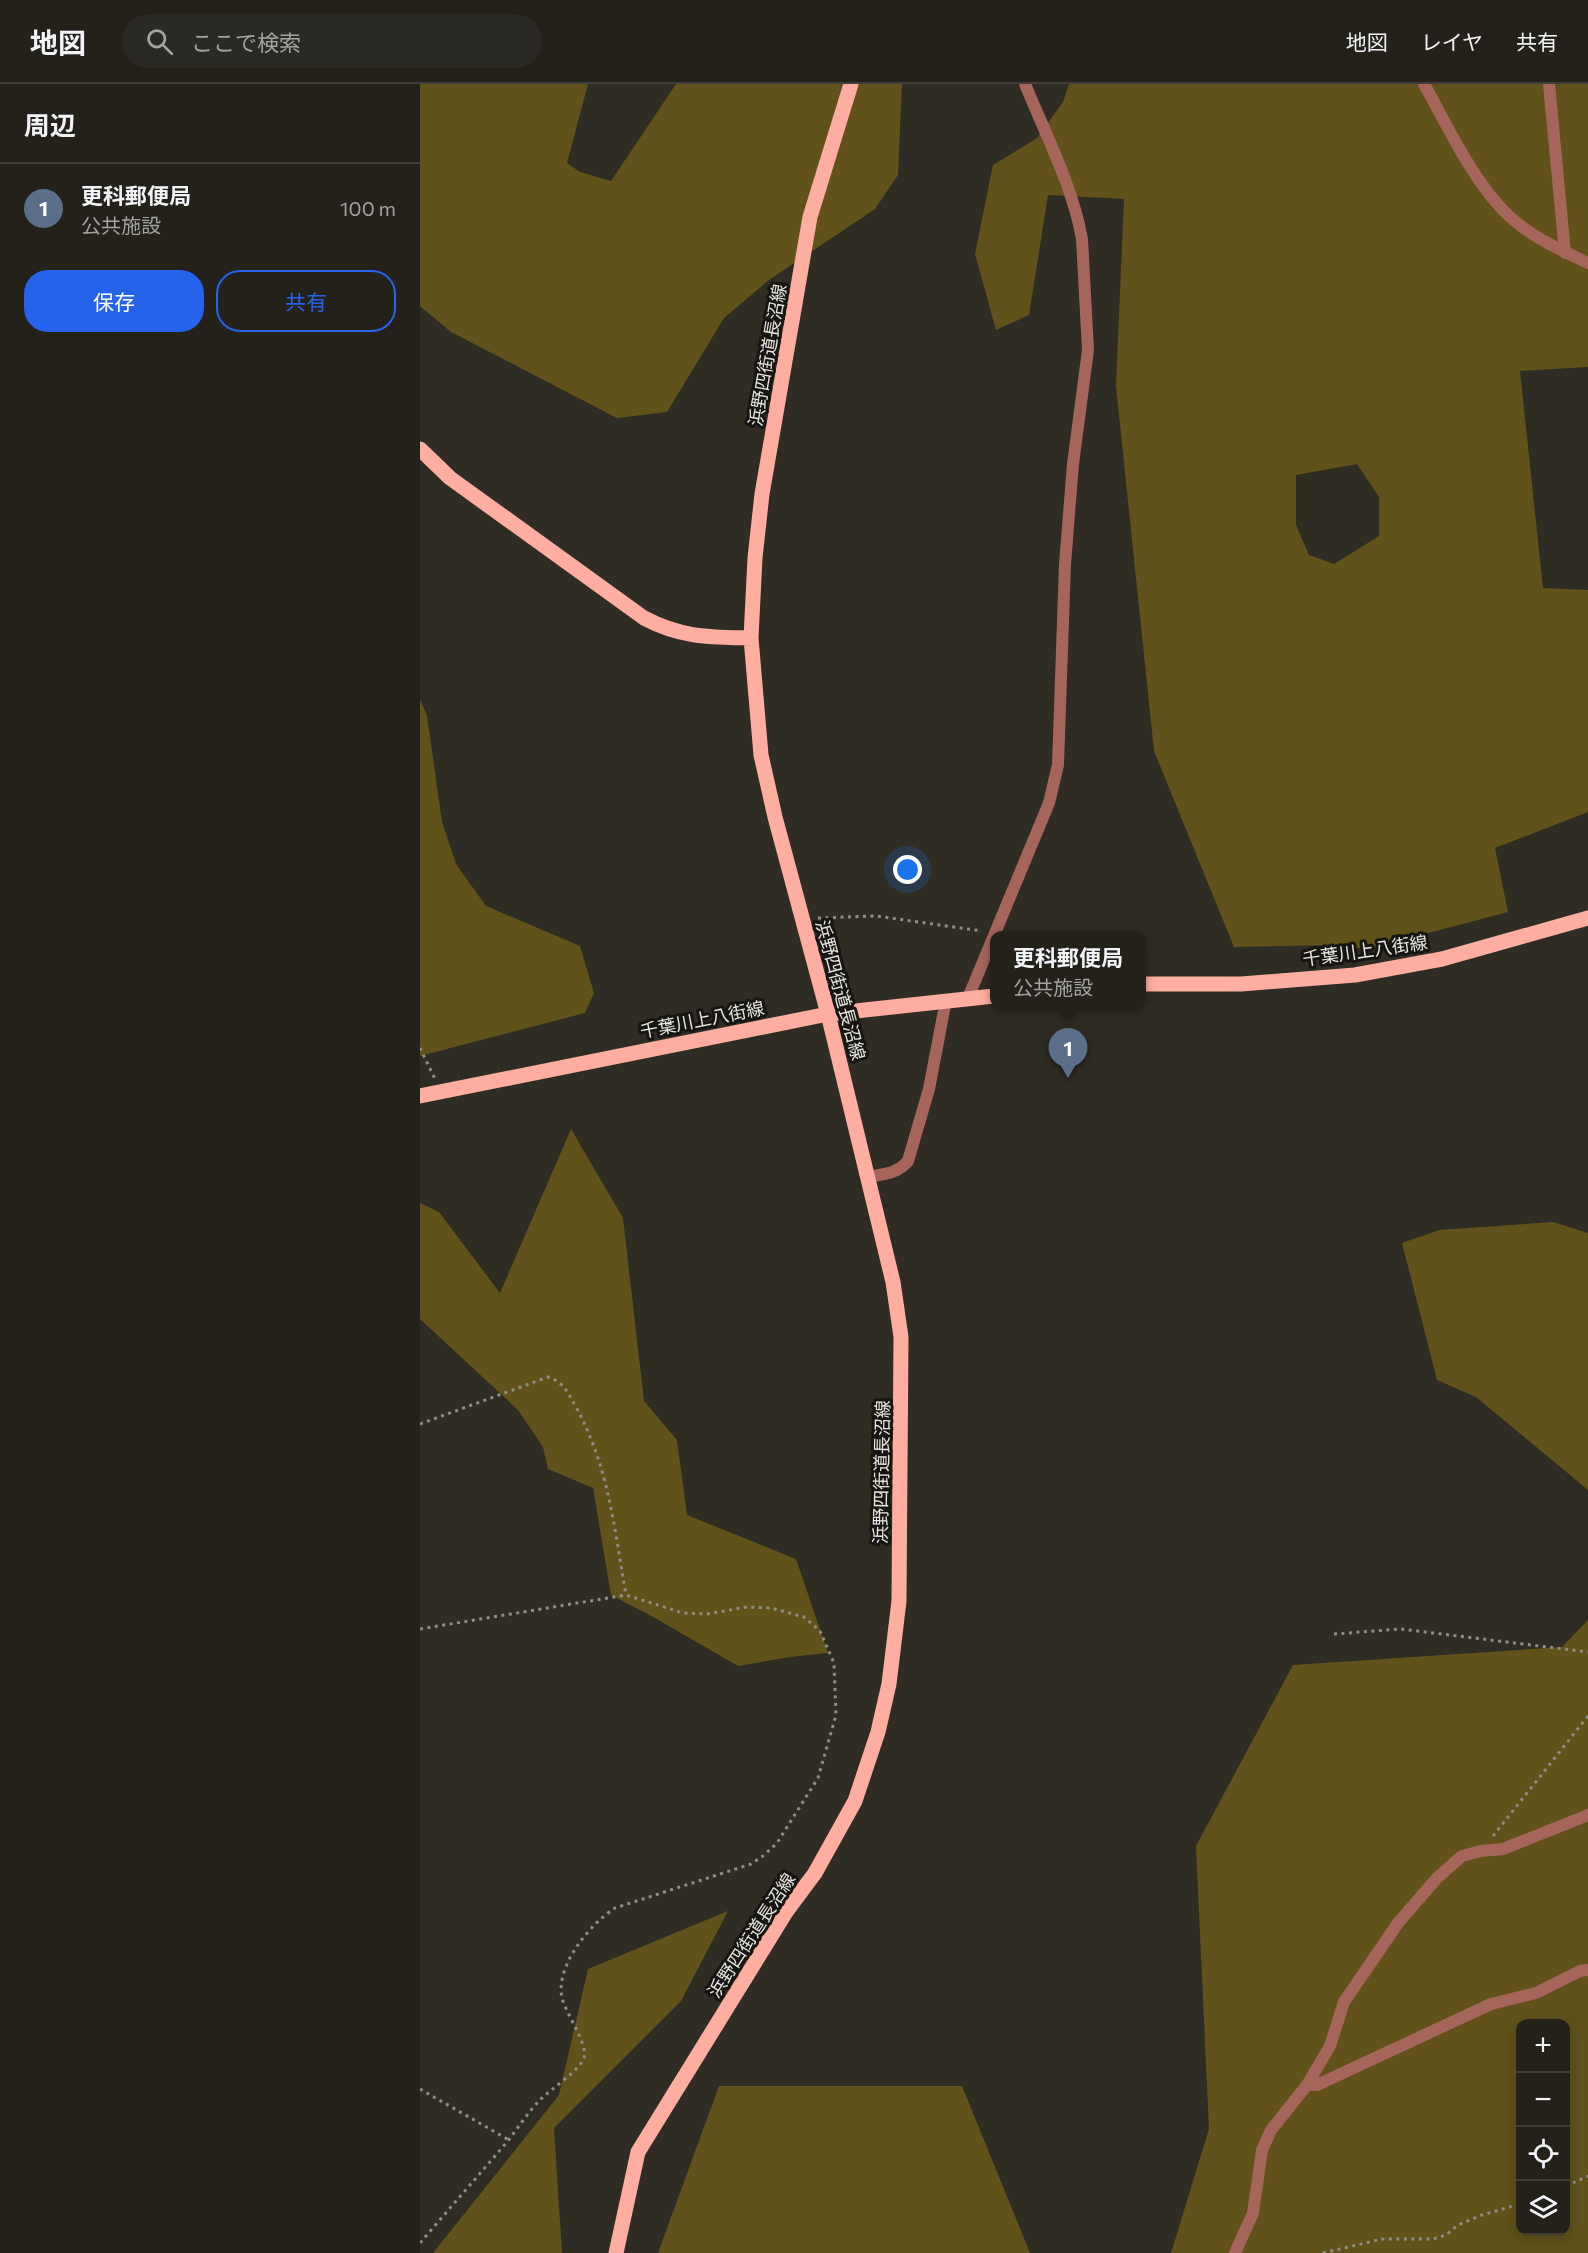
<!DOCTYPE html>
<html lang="ja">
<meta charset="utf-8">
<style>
body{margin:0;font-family:Commissioner,"Noto Sans JP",sans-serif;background:#2b2923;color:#f1f3f6}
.controls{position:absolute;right:18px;bottom:18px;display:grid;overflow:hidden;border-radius:12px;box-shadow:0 3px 15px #0003}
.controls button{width:54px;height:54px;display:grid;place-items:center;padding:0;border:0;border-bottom:2px solid #403e39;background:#23211a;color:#f1f3f6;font:30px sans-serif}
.you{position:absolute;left:488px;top:786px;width:21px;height:21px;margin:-15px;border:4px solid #fff;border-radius:50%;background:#1a73e8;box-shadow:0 0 0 9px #1a73e833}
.badge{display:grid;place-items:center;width:39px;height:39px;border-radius:50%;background:#2563eb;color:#fff;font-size:20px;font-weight:700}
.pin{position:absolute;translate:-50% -50px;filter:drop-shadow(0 2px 3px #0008)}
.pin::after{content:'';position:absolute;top:32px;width:21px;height:18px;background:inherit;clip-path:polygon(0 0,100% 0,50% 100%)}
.popup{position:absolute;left:570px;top:847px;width:156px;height:78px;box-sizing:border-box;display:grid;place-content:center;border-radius:12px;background:#23211a;filter:drop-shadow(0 2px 4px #0005);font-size:20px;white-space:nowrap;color:#a3a3a2}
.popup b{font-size:22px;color:#f1f3f6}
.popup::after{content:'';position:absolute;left:50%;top:100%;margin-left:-12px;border:12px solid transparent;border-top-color:#23211a}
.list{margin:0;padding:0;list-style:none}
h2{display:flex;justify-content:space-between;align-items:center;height:78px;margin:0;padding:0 24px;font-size:26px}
h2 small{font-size:20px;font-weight:400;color:#a3a3a2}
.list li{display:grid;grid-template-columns:39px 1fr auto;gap:18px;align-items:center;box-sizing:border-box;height:90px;padding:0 24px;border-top:2px solid #403e39}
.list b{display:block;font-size:22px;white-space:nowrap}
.list p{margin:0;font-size:20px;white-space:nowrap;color:#a3a3a2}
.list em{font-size:20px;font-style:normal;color:#a3a3a2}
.actions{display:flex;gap:12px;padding:18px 24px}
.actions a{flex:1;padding:14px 0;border:2px solid #2563eb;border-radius:24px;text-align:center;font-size:21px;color:#2563eb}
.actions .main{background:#2563eb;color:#fff}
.icon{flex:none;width:33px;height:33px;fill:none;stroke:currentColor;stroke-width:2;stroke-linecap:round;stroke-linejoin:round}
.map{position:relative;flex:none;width:1168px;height:2169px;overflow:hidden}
header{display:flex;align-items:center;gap:36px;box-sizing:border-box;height:84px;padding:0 30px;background:#23211a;border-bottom:2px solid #403e39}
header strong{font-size:28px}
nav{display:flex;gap:33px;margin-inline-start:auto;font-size:21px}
.search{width:420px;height:54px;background:#2b2923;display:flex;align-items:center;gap:15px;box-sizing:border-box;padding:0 21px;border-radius:33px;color:#a3a3a2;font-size:22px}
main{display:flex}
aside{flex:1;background:#23211a}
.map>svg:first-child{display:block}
.green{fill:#60521a;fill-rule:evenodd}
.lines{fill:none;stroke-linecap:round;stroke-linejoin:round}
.path{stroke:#908d86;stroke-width:3;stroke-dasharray:3 4.5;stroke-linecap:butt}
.minor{stroke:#a5655a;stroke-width:12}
.primary{stroke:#feaea0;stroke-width:15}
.labels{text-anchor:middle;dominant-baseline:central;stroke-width:6;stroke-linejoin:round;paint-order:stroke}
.street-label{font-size:18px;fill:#e9e7e2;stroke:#161511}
</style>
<header>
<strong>地図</strong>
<div class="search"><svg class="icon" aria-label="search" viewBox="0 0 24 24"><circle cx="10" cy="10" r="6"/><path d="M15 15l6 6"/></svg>ここで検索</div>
<nav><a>地図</a><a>レイヤ</a><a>共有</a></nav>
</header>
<main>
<aside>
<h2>周辺<small></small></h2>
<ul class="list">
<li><span class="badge" style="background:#5c6f8a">1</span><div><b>更科郵便局</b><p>公共施設</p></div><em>100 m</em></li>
</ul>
<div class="actions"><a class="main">保存</a><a>共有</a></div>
</aside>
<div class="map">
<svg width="1168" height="2169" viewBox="0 0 1168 2169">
<rect width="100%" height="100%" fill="#2f2c23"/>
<path class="green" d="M0,0h168l-21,79 13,9 31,9 65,-97h226l-4,91 -23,34 -106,71 -45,38 -57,94 -50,6 -166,-86 -31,-26z
M649,0h519v283l-68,4 23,217 45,2v222l-93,36 13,64 -140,37 -39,-4 -95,2 -80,-196 -38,-365 8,-187 -76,-4 -19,120 -33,15 -21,-76 18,-89 44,-27 26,-36zM937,380l22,33v39l-45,28 -25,-9 -13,-30v-50z
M0,615l7,17 15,106 14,42 30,42 94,40 14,47 -9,20 -165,43z
M151,1045l52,89 21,183 33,39 10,75 109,44 32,94 -38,4 -52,9 -83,-48 -44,-23 -18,-107 -45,-19 -5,-22 -25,-37 -98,-91v-116l19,9 61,81z
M1133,1138l35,11v257l-112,-93 -39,-17 -35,-137 37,-13z
M1168,1536v633h-417l38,-124 -13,-283 97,-181 269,-18zM1100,1940h46v206h-46z
M308,1827l-47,90 -127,127 8,125h-129l126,-158 29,-126z
M299,2002h243l68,167h-372z"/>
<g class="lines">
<path class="path" d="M398,834l58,-2 106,15
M0,964l15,31
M0,1340l128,-47c16,5 20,16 28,30 33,61 38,120 50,188
M0,1545l206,-34 57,18 24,1 40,-7 24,1 33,9 16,14 14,32 2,52 -18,63 -41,65 -14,13 -12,8 -136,44c-25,16 -60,58 -53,90 4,16 26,45 22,60 -4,12 -33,31 -43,41 -13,13 -23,29 -34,43 -29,34 -58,67 -87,101
M914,1550l67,-5 187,23
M1073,1752l95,-120
M0,2005l89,51
M1146,2102l22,-10
M903,2169l59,-14h51l13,-4 12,-10 24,-10 38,-11"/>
<path class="minor" d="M1004,0c23,41 46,91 78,125 23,25 56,40 86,54
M1129,0l16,169
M548,914l81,-195 9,-38 7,-201 8,-100 15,-114 -6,-111c-9,-52 -37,-106 -57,-155
M448,1093c16,-3 29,-3 40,-16l21,-72 17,-89
M887,2001h10l174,-81 45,-11 44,-22 8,-1
M815,2169l18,-40 9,-63 9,-20 36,-45 23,-39 14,-44 54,-79 39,-45 25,-22 19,-5 22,-2 85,-34"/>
<path class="primary" d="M0,365l30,29 194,140c38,20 66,19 107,20
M722,900h99l114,-9 87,-16 146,-41
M0,1012l408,-82 166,-18
M196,2169l22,-101 148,-240 29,-39 40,-72 23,-69 11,-48 10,-83 2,-264 -8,-55 -65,-268 -53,-197 -14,-62 -10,-117 4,-80 7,-64 48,-277 41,-133"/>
</g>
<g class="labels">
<g class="street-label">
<text transform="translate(347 271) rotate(-80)">浜野四街道長沼線</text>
<text transform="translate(945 866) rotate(-8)">千葉川上八街線</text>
<text transform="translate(421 906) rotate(75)">浜野四街道長沼線</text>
<text transform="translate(282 935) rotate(-11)">千葉川上八街線</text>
<text transform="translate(461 1388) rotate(-89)">浜野四街道長沼線</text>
<text transform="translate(331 1851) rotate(-57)">浜野四街道長沼線</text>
</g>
</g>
</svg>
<div class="controls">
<button>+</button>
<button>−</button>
<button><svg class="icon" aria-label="locate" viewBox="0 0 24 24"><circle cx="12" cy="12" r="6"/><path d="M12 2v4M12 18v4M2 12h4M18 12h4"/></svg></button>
<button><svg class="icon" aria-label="layers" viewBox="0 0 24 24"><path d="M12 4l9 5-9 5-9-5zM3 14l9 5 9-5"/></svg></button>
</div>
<div class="you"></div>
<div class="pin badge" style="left:648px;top:994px;background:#5c6f8a">1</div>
<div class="popup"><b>更科郵便局</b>公共施設</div>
</div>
</main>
